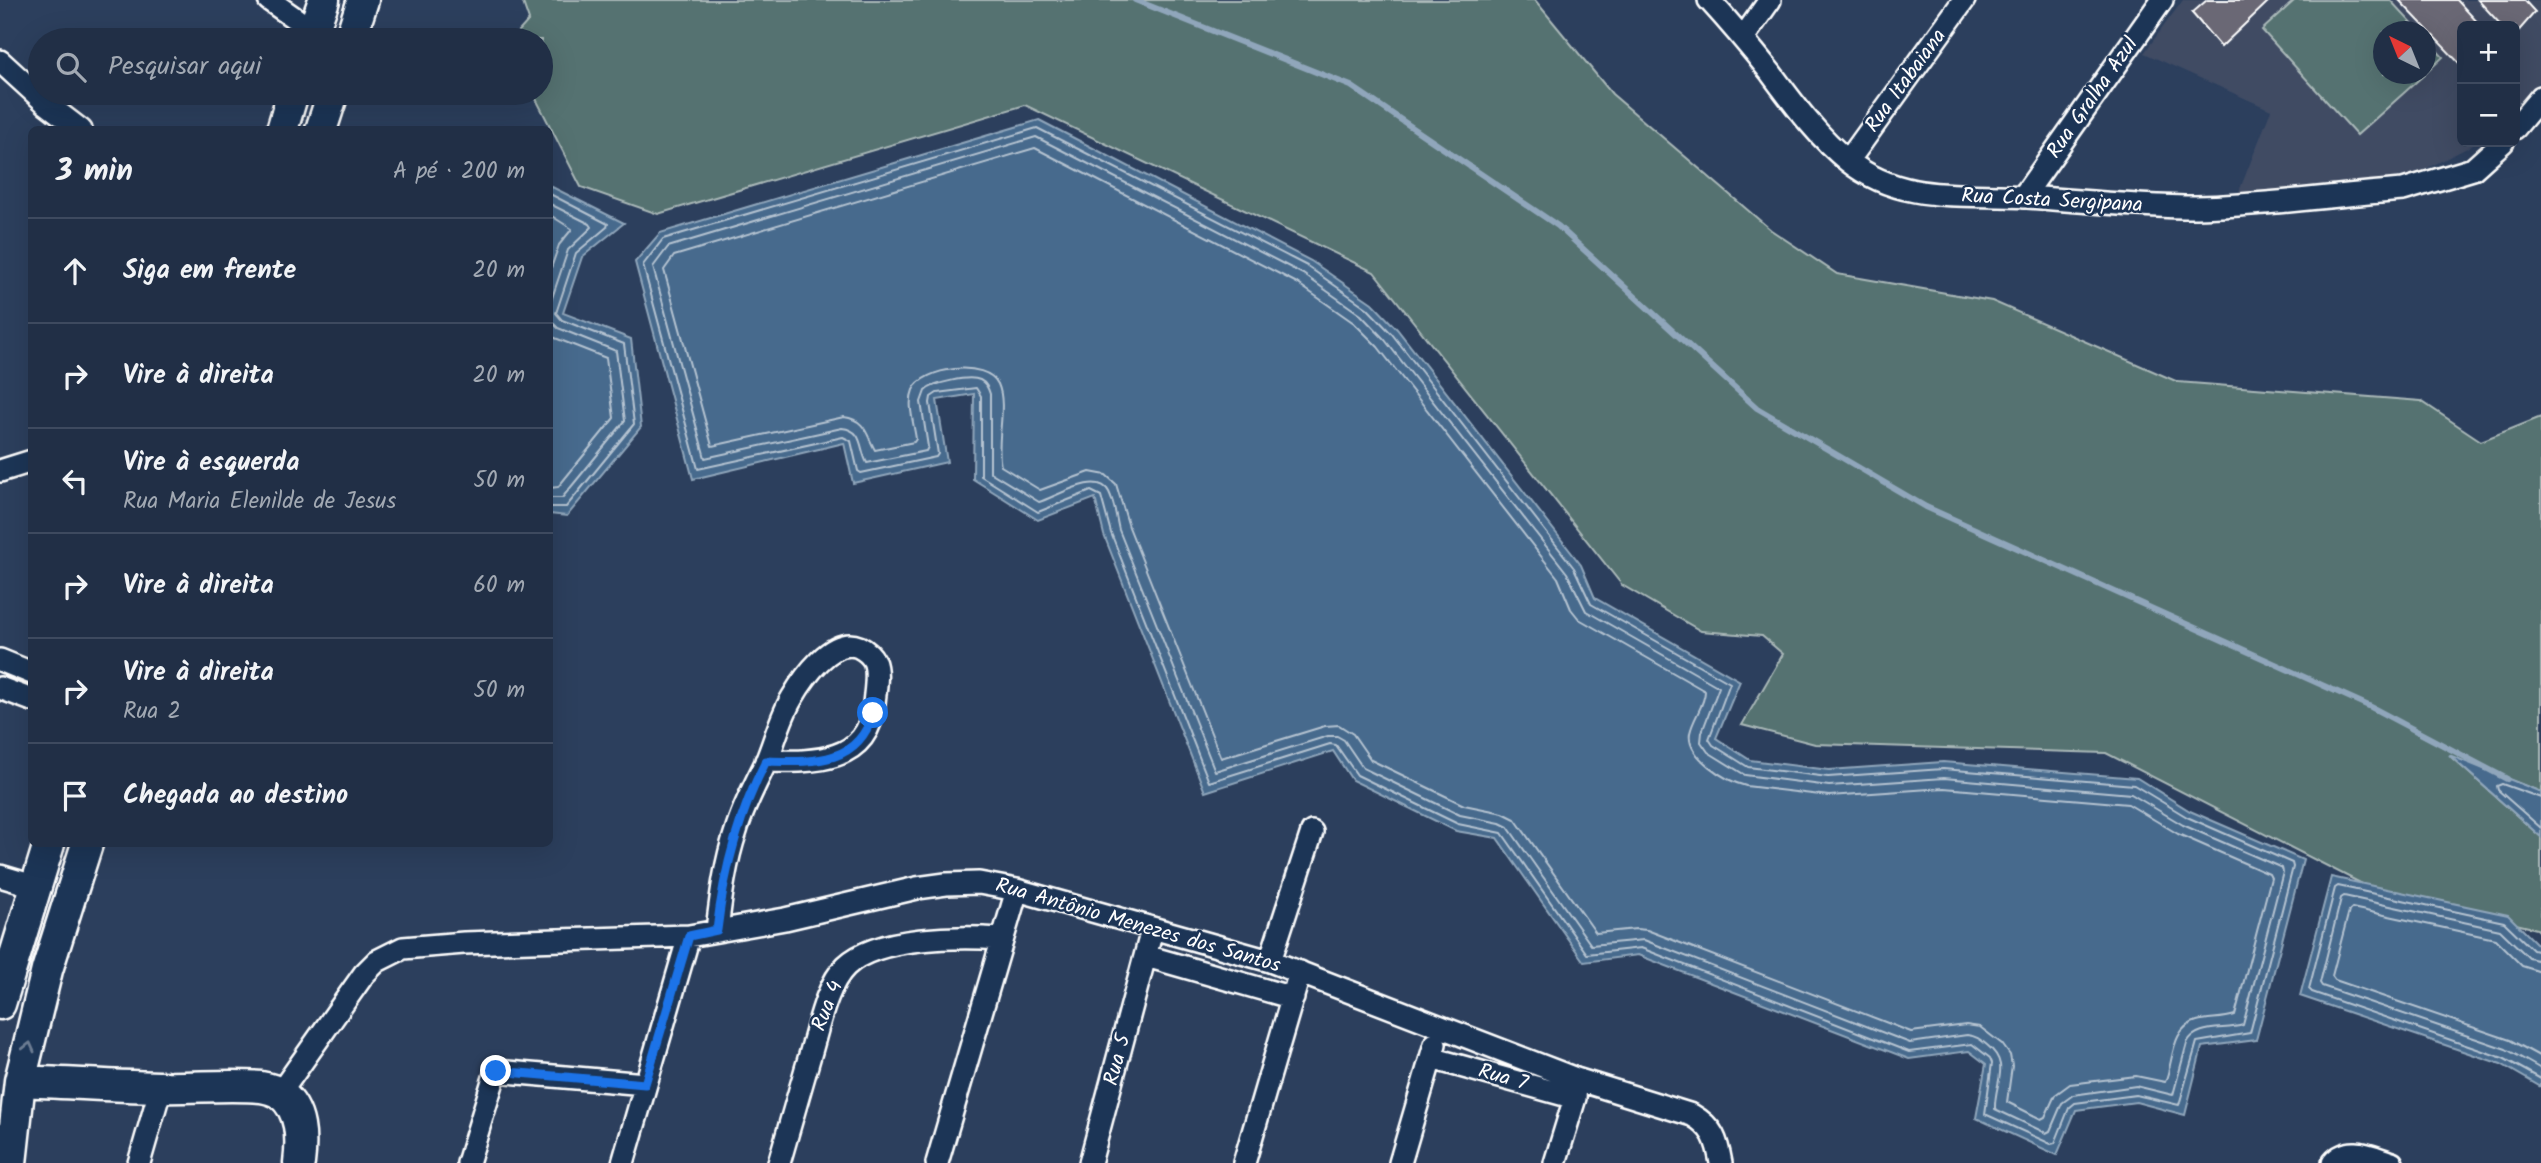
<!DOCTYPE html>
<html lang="pt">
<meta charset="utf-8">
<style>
body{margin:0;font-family:Kalam,sans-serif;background:#29374d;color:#f1f3f6}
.controls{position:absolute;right:21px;top:21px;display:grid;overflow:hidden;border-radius:10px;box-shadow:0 7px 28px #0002}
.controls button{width:63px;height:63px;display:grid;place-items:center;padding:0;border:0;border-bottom:2px solid #3e4a5f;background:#212f46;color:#f1f3f6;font:35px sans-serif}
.compass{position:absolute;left:2373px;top:21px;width:63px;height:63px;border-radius:50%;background:#212f46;box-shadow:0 7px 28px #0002;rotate:317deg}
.stop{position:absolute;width:21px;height:21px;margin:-16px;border:5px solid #1a73e8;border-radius:50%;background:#fff}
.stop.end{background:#1a73e8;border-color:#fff;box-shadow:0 2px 7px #0008}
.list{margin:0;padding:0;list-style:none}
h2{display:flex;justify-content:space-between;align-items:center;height:91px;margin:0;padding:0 28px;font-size:30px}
h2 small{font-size:23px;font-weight:400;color:#a2a9b3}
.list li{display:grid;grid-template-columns:46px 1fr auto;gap:21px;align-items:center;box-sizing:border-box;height:105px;padding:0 28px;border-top:2px solid #3e4a5f}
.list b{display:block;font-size:26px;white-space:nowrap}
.list p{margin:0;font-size:23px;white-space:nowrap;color:#a2a9b3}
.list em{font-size:23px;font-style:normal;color:#a2a9b3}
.icon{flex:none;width:38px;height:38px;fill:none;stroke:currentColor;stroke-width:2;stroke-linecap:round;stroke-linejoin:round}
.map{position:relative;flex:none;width:2541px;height:1163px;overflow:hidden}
.search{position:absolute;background:#212f46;box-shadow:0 7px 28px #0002;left:28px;top:28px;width:525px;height:77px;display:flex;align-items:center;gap:18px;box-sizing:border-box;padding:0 24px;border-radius:38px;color:#a2a9b3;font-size:26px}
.panel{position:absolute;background:#212f46;box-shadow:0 7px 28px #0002;left:28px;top:126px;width:525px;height:721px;border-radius:10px}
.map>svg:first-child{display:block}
.built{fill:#3f4b64;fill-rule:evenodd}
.green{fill:#547271;stroke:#aab8b8;stroke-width:2}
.water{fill:#466a8d;stroke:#90a6bb;stroke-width:2}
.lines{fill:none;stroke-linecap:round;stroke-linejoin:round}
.shore{stroke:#b5c3d1;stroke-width:2}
.stream{stroke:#90a6bb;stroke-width:6}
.building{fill:#6a6775;stroke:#fff;stroke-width:2}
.street-casing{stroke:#fff;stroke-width:26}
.secondary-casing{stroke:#fff;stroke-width:35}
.street{stroke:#1d3557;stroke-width:21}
.secondary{stroke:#1d3557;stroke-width:30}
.oneway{stroke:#6c7c92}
.route{stroke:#1a73e8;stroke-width:9}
.labels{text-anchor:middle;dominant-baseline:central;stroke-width:5;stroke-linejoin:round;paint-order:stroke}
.street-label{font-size:21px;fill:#fff;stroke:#1d3557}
</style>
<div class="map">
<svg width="2541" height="1163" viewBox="0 0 2541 1163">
<rect width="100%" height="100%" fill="#2c3f5d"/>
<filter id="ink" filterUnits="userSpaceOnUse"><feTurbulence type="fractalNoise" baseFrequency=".0143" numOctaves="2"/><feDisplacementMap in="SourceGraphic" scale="14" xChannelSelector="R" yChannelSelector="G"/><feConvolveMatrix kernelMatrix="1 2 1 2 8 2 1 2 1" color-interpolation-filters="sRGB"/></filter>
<g filter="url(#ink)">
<path class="built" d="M2183,0h358v80l-26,27v-81h-53v116h13l-6,5 -53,27 -87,15 -91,5 33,-84 -127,-57zM2384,32h42v42h-42z"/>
<path class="green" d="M522,0h1013l77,94 159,136 66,44 155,27 186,81 243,19 60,40 60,-24v375l-90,-35 90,80v96l-4,-4 -159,-37 -272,-139 -291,-9 -73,-19 41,-71 -21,-18 -61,-5 -79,-46 -248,-313 -349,-167 -367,109 -77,-27 -48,-94h8v-53h-30l18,-20z
M2295,0h95l29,31 -35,1v42h41l-68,61 -95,-105z
M2426,39l17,18 -17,16z"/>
<path class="water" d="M1039,120l272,141 61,42 25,26 184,236 14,33 145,83 -24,57 34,22 79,10 114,-8 194,16 53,33 113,49 -47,180 -54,7 -17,68 -49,-13 -60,8 -19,45 -81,-37 10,-54 -17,-13 -60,8 -271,-104 -54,7 -87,-124 -41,-7 -104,-51 -19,-29 -128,41 -101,-257 -9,-37 -57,22 -65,-41 1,-85 -37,6 10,62 -94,21 -9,-40 -151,36 -58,-217 25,-29z
M550,186l74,37 -42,34 -19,56 68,26 10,88 -74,89 -17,-2z
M2449,755l92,37v45z
M2331,877l177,38 33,33v139l-40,-23 -201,-68z"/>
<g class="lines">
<path class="shore" d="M1037,128l270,138 60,42 25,26 182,234 17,36 139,79 -21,56 4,6 35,22 80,10 115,-8 191,16 53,32 105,46 1,4 -43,166 -53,9 -18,63 -43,-10 -61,8 -6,5 -14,35 -4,1 -66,-30 7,-51 -2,-5 -18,-14 -63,8 -268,-104 -54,6 -85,-121 -44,-9 -101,-49 -21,-30 -6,-1 -121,38 -98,-249 -10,-37 -10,-5 -53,21 -57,-36v-80l-5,-8 -39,5 -6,4 -1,6 8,51 -2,3 -75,16 -3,-2 -7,-30 -8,-4 -145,32 -55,-204 20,-26z
M1036,137l267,137 58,41 24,25 182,233 19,38 133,76 -17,45 -1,10 7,10 37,23 84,11 115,-8 187,16 52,31 99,43 1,4 -40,153c-18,6 -47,-1 -56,18l-14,52 -37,-9 -63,9 -11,8 -12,28 -4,2 -51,-24c-1,-27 17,-44 -8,-64 -7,-6 -11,-9 -20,-10l-57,8 -266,-103 -53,5 -83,-118 -8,-4 -40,-8 -97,-47 -19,-28 -7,-4h-9l-113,35 -96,-241c-3,-12 -4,-26 -10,-38 -11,-22 -53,5 -70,10l-49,-30v-78c-2,-6 -4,-11 -10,-14 -11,-5 -47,3 -55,11l-4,11 7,45 -2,4 -59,12c-8,-14 -3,-33 -25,-35l-137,30 -52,-191 15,-20z
M1035,148l262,135 57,40 24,24 180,231 13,31 8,10 126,72c0,14 -12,27 -15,42 -4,24 36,48 56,53l83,10 115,-8 184,16 50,30 91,40 2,4 -36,137c-12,4 -26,3 -38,6 -27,7 -23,41 -32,61l-29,-6 -66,8 -15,11 -10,22 -4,2 -34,-17 5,-36 -2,-11 -8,-11 -22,-17 -14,-2 -55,7 -264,-102 -11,-1 -40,4 -81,-114 -12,-6 -39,-8 -93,-45 -18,-26 -14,-9 -14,1 -104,32 -92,-231 -13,-43 -10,-9 -16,-3 -50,18 -39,-24c-6,-24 7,-60 -3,-82 -12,-25 -75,-17 -85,6 -6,14 1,34 3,49l-2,3 -39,8c-9,-16 -9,-30 -31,-33l-132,29 -48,-176 10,-14z
M550,194l58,30 -1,3 -31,26 -20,60 6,7 62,24 10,80 -68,83h-16
M550,204l40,20 2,3 -24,23 -18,54
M550,215l22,14 -13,16 -9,26
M550,320l8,8 58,23 9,70 -63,77h-12
M550,336l56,22 8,60 -56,69 -8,1
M2541,798l-39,-14 -5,2 1,4 43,38
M2541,952l-8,-2 -29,-28 -166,-36 -3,2 -26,101 3,3 191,66 38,21
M2541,961l-12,-3 -29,-28 -156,-34 -3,2 -21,85 2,3 184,63 35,20
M2541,972l-19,-6 -27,-27 -143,-31 -3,3 -17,65 3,4 175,60 31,17"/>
<path class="stream" d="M1135,0l216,86 207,140 199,182 169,99 445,200 136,72"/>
</g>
<path class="building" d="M2207,0h63l-49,47 -29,-34z
M2399,0h58l24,26h-19v40z
M2478,0h46l11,12 -20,23v-9h-13z"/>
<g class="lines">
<g class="street-casing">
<path id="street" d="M269,0l44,31
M1709,0c22,24 42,48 62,73 23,31 47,64 77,88 54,43 115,32 179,36 56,4 112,10 169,10 70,-1 138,-12 207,-17l70,-21 30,-27
M1743,38l27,-38
M0,61l47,43 34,26
M2515,128l26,-31
M1848,161l116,-161
M2023,197l139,-197
M0,471l32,-10
M0,660l32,13
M0,688l32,12
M0,876l34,10
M717,930c4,-33 8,-67 19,-99 7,-24 19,-46 30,-69 9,-21 14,-44 26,-64 11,-19 40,-62 67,-51 6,3 12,8 15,14 5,12 1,30 0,43 -6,60 -61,58 -108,57
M1146,956l147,42
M1270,961l42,-129
M1431,1058l144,40
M280,1093l84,-119 13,-13 26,-13 61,-5 225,-7 96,-17 132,-31 29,-4 33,-1 38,7 253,71 306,118 116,36c21,12 25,25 29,48
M139,1163l22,-76
M468,1163l28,-92 149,13
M623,1163l66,-227
M779,1163c10,-36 21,-72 31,-108 8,-26 16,-70 36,-89 31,-30 114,-30 155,-27
M937,1163l80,-273
M1090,1163l62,-233
M1244,1163l56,-191
M1400,1163l35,-119
M1555,1163l20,-65 1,-14
M2333,1163c16,-19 39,-6 59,0"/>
</g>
<g class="secondary-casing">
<path id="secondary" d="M310,40l14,-40
M350,40l13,-40
M282,130l11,-37
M321,130l12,-37
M0,1004l49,-160
M20,1081c47,2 93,5 139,6 34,1 68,-3 102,0 6,1 14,3 20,7 21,17 21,45 18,69
M11,1163l9,-82 27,-111 40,-126"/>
</g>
<use href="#street" class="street"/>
<use href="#secondary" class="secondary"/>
</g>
<defs><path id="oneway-chevron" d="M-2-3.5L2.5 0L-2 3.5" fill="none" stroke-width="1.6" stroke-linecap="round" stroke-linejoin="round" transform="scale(1.75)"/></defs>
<use class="oneway" href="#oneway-chevron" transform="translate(29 1047) rotate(-76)"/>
</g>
<g class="lines" filter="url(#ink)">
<path class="route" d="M496,1071l149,13 44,-148 28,-6c7,-60 21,-115 49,-169 45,1 92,5 107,-48"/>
</g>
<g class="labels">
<g class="street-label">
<text transform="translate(1906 81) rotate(-54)">Rua Itabaiana</text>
<text transform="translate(2093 98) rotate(-55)">Rua Gralha Azul</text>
<text transform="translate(2052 201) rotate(3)">Rua Costa Sergipana</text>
<text transform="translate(1138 926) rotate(16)">Rua Antônio Menezes dos Santos</text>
<text transform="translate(828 1006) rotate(-69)">Rua 4</text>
<text transform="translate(1118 1060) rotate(-75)">Rua 5</text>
<text transform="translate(1503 1078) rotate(16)">Rua 7</text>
</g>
</g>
</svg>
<div class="controls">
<button>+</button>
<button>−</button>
</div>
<svg class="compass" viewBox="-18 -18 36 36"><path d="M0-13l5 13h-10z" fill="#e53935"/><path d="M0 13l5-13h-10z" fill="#a2a9b3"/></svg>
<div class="stop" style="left:873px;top:713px"></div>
<div class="stop end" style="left:496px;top:1071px"></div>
<div class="search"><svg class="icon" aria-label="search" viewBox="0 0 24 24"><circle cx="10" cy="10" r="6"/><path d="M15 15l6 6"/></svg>Pesquisar aqui</div>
<section class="panel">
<h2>3 min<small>A pé · 200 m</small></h2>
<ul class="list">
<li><svg class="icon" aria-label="ahead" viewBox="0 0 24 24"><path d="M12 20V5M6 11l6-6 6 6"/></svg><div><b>Siga em frente</b></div><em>20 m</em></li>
<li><svg class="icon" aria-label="right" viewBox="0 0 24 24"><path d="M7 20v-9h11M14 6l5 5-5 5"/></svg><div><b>Vire à direita</b></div><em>20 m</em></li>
<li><svg class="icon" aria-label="left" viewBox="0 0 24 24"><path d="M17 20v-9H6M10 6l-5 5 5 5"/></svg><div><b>Vire à esquerda</b><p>Rua Maria Elenilde de Jesus</p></div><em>50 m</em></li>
<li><svg class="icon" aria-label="right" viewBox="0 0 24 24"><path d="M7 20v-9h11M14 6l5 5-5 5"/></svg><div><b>Vire à direita</b></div><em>60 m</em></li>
<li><svg class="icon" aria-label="right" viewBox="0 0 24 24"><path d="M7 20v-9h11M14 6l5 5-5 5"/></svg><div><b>Vire à direita</b><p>Rua 2</p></div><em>50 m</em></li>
<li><svg class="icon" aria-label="arrive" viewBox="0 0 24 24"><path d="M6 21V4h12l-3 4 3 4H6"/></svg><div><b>Chegada ao destino</b></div></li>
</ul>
</section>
</div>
